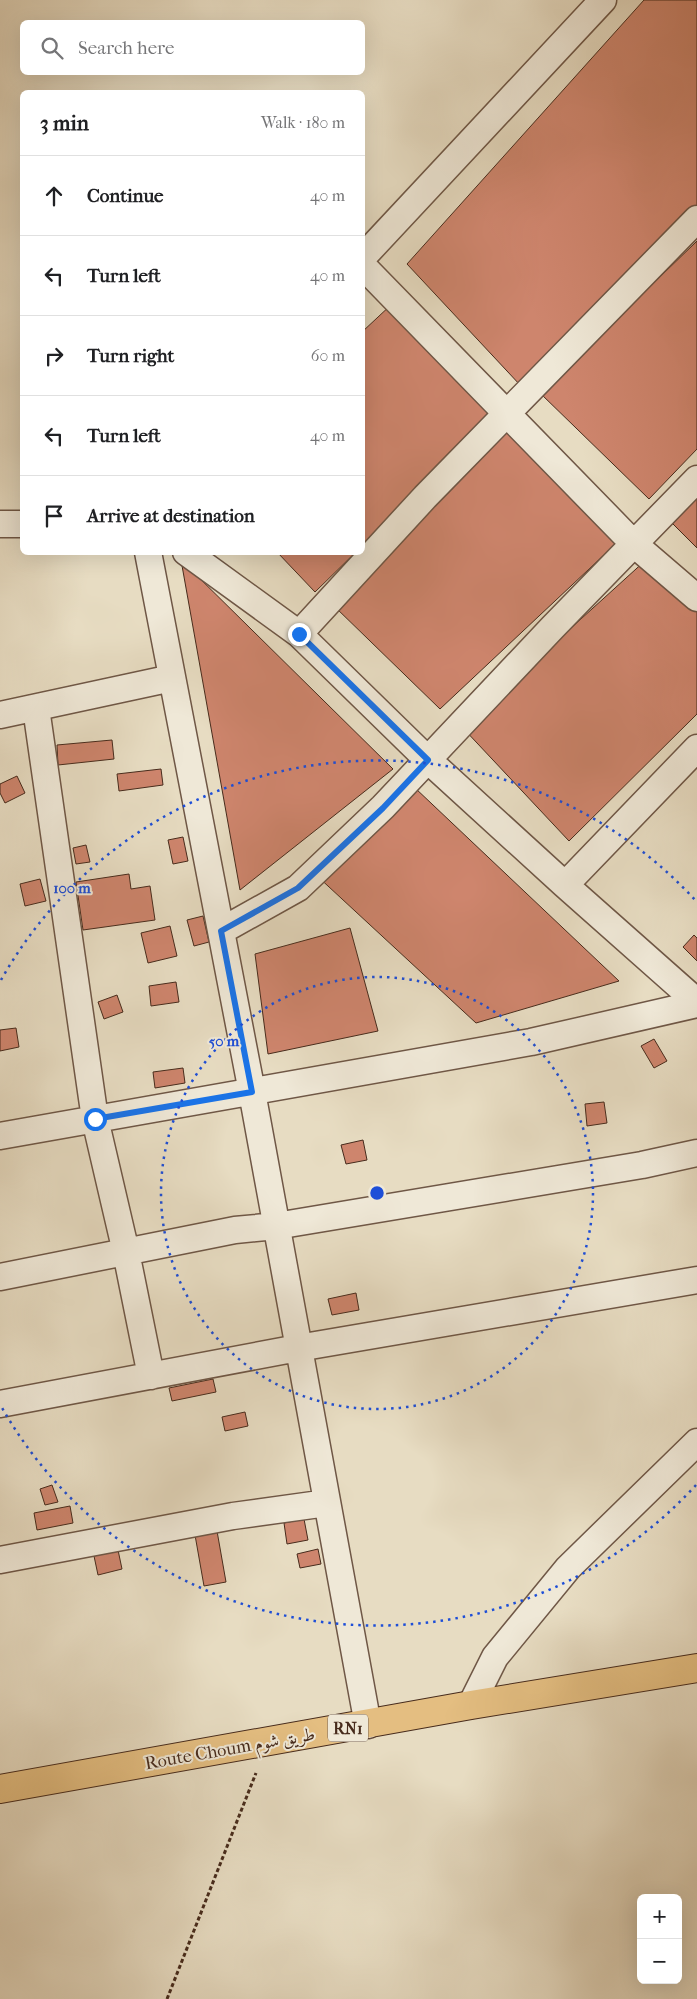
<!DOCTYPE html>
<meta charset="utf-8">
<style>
body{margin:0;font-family:"IM FELL French Canon",Amiri,serif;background:#f2f2f2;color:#202124}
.controls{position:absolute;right:15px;bottom:15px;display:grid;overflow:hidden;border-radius:8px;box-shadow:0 5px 20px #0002}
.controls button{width:45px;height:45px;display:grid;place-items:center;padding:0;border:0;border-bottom:1px solid #e0e0e0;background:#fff;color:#202124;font:25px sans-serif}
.stop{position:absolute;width:15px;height:15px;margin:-11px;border:4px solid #1a73e8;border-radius:50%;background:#fff}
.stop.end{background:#1a73e8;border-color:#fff;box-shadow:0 1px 5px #0008}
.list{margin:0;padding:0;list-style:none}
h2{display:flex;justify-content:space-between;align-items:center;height:65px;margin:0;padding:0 20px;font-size:21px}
h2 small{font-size:16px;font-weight:400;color:#757577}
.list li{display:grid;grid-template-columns:32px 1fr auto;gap:15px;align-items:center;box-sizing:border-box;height:80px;padding:0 20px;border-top:1px solid #e0e0e0}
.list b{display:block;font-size:19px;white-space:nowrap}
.list em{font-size:16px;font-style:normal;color:#757577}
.icon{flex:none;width:28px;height:28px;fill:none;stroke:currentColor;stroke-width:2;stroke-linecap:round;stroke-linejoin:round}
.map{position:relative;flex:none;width:697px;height:1999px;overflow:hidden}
.search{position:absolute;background:#fff;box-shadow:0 5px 20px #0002;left:20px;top:20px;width:345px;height:55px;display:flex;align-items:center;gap:12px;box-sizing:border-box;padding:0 18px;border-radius:8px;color:#757577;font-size:19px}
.panel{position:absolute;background:#fff;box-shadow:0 5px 20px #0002;left:20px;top:90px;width:345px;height:465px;border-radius:8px}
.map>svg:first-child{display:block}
.building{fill:#ce856d;stroke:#472b1c}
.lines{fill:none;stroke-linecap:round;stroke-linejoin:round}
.minor-casing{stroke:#6f5746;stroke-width:29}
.trunk-casing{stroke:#472b1c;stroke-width:30}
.path{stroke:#472b1c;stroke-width:3;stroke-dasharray:4 2.5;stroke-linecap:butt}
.minor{stroke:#efe8d7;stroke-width:26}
.trunk{stroke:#e4be81;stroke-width:28}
.route{stroke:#1a73e8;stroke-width:6}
.ring{fill:none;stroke:#1d4ed8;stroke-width:2.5;stroke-dasharray:2.5 5}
.labels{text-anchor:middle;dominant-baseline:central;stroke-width:4;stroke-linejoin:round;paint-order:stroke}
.shield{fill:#efe8d7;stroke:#796454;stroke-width:1}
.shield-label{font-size:16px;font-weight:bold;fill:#472b1c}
.street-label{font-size:18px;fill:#472b1c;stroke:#efe8d7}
.centre{fill:#1d4ed8;stroke:#efe8d7;stroke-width:2.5}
.ring-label{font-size:15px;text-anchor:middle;font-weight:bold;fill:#1d4ed8;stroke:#efe8d7;stroke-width:4;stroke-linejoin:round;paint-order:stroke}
</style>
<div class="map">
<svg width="697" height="1999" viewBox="0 0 697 1999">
<rect width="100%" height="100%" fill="#e7dcc2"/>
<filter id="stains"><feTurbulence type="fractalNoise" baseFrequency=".004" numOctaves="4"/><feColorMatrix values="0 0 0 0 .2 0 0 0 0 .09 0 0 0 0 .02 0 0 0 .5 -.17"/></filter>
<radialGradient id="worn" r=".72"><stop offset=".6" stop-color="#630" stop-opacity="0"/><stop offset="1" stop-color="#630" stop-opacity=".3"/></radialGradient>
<path class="building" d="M644,0h53v206l-176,180 -114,-122z
M697,241v208l-48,50 -109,-106z
M393,303l110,109 -141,135v-215z
M511,426l110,113 -181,170 -106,-103z
M697,494v54l-28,-28z
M277,552h79l-41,40z
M647,559l50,50v105l-128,127 -107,-114z
M181,560l212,209 -153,121z
M112,740l2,19 -56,6 -1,-20z
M161,769l2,16 -44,6 -2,-17z
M17,776l8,17 -20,10 -5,-10v-9z
M414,787l205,194 -143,42 -161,-149z
M183,837l5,24 -15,3 -5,-24z
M86,845l4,17 -14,2 -3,-16z
M129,874l2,15 19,-3 5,34 -72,10 -7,-48z
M40,879l6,22 -21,5 -5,-22z
M203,916l6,26 -15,4 -7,-26z
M170,926l7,30 -29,7 -7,-30z
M350,928l28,103 -110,23 -13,-100z
M694,935l3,3v23l-14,-14z
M176,982l3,20 -28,4 -2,-20z
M117,995l6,17 -19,7 -6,-17z
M16,1028l3,19 -19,4v-21z
M654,1039l13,22 -13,7 -13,-22z
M183,1068l2,15 -30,5 -2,-16z
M604,1102l3,21 -20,3 -2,-22z
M363,1140l4,20 -21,4 -5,-19z
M356,1293l3,17 -27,5 -4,-16z
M213,1379l3,13 -44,9 -3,-13z
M245,1412l3,14 -23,5 -3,-14z
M52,1485l6,17 -13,3 -5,-16z
M70,1506l3,17 -36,7 -3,-17z
M304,1519l4,21 -21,4 -3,-21z
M217,1531l9,51 -22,4 -9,-51z
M318,1549l3,15 -21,4 -3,-14z
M118,1550l4,19 -24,6 -4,-19z"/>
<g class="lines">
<g class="minor-casing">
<path id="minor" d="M362,258l241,-258
M362,265l272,279 63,54
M0,524h22
M148,552l104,540 116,633
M186,552l113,82 129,126 137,125 132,117
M299,634l126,-137 272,-278
M36,708l59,411 31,133 25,124
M0,715l172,-37
M565,885l132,-137
M221,931l77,-43 85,-81 169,-179 145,-149
M0,1136l531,-94 166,-38
M0,1277l235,-47 41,-4 366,-61 55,-12
M0,1404l298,-56 399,-68
M0,1560l233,-44 94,-13
M471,1705l24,-48 73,-89 129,-126"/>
</g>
<g class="trunk-casing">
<path id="trunk" d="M0,1789l471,-84 226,-37"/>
</g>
<path class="path" d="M167,1999l89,-226"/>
<use href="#minor" class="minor"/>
<use href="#trunk" class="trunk"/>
</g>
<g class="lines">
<path class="route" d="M95,1119l157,-27 -31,-161 77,-43 85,-80 45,-48 -129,-126"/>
</g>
<g class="ring">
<circle cx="377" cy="1193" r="216"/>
<path d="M696 1485A432 432 0 0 1 1 1406M1 980A432 432 0 0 1 696 901"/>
</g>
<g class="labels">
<rect class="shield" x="328" y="1714.5" width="40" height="27" rx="4"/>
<g class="shield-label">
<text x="348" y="1728">RN1</text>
</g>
<g class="street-label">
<text transform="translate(230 1749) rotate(-10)">Route Choum طريق شوم</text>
</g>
</g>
<circle cx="377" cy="1193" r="8" class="centre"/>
<g class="ring-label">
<text x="72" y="893">100 m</text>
<text x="224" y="1046">50 m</text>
</g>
<rect width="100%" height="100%" filter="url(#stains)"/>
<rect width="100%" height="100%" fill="url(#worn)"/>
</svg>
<div class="controls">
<button>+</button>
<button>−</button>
</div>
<div class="stop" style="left:95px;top:1119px"></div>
<div class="stop end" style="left:299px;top:634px"></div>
<div class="search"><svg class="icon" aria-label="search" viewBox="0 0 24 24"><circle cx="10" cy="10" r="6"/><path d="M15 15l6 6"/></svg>Search here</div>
<section class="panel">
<h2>3 min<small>Walk · 180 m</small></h2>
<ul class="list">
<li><svg class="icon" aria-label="ahead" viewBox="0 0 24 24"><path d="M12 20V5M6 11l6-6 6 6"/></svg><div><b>Continue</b></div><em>40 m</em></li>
<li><svg class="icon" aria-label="left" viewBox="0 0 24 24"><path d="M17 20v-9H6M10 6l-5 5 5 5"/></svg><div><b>Turn left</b></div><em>40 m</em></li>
<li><svg class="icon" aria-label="right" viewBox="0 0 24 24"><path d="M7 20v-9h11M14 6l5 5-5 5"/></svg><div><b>Turn right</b></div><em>60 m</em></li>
<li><svg class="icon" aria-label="left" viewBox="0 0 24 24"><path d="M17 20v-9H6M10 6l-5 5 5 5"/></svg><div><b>Turn left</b></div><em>40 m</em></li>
<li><svg class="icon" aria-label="arrive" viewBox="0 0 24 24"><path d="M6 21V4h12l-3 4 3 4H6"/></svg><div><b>Arrive at destination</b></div></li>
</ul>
</section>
</div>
